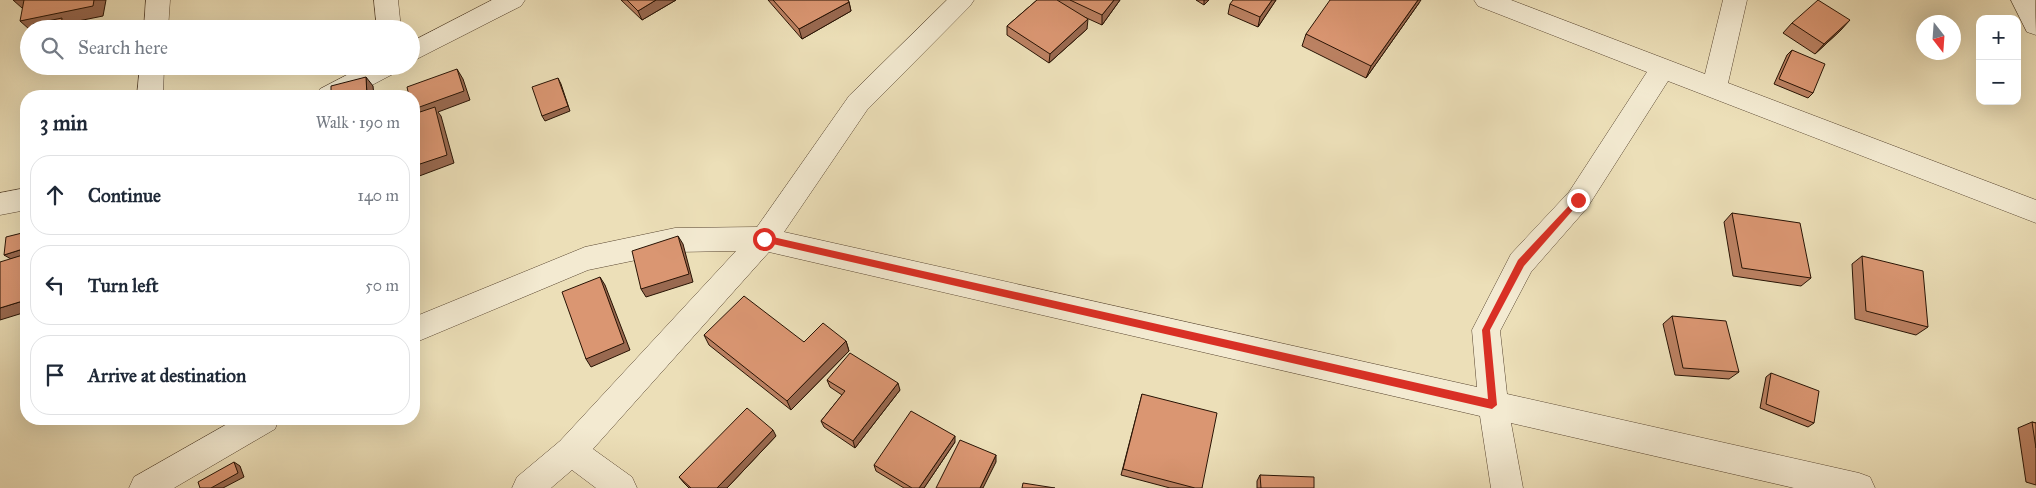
<!DOCTYPE html>
<meta charset="utf-8">
<style>
body{margin:0;font-family:"IM FELL Great Primer",serif;background:#f2f2f3;color:#1f2937}
.controls{position:absolute;right:15px;top:15px;display:grid;overflow:hidden;border-radius:10px;box-shadow:0 5px 20px #0002}
.controls button{width:45px;height:45px;display:grid;place-items:center;padding:0;border:0;border-bottom:1px solid #e0e1e3;background:#fff;color:#1f2937;font:25px sans-serif}
.compass{position:absolute;left:1916px;top:15px;width:45px;height:45px;border-radius:50%;background:#fff;box-shadow:0 5px 20px #0002;rotate:163deg}
.stop{position:absolute;width:15px;height:15px;margin:-11px;border:4px solid #d93025;border-radius:50%;background:#fff}
.stop.end{background:#d93025;border-color:#fff;box-shadow:0 1px 5px #0008}
.list{margin:0;padding:0;list-style:none}
h2{display:flex;justify-content:space-between;align-items:center;height:65px;margin:0;padding:0 20px;font-size:21px}
h2 small{font-size:16px;font-weight:400;color:#747a83}
.list li{display:grid;grid-template-columns:32px 1fr auto;gap:15px;align-items:center;box-sizing:border-box;height:80px;margin:0 10px 10px;padding:0 10px;border:1px solid #e0e1e3;border-radius:20px}
.list b{display:block;font-size:19px;white-space:nowrap}
.list em{font-size:16px;font-style:normal;color:#747a83}
.icon{flex:none;width:28px;height:28px;fill:none;stroke:currentColor;stroke-width:2;stroke-linecap:round;stroke-linejoin:round}
.map{position:relative;flex:none;width:2036px;height:488px;overflow:hidden}
.search{position:absolute;background:#fff;box-shadow:0 5px 20px #0002;left:20px;top:20px;width:400px;height:55px;display:flex;align-items:center;gap:12px;box-sizing:border-box;padding:0 18px;border-radius:28px;color:#747a83;font-size:19px}
.panel{position:absolute;background:#fff;box-shadow:0 5px 20px #0002;left:20px;top:90px;width:400px;height:335px;border-radius:20px}
.map>svg:first-child{display:block}
.lines{fill:none;stroke-linecap:round;stroke-linejoin:round}
.street-casing{stroke:#594631;stroke-width:1}
.street{fill:#f3ead1;fill-rule:evenodd}
.wall{fill:#bb8162;stroke:#281304}
.shaded-wall{fill:#996950;stroke:#281304}
.building{fill:#da9672;stroke:#281304}
.route{fill:#d93025}
</style>
<div class="map">
<svg width="2036" height="488" viewBox="0 0 2036 488">
<rect width="100%" height="100%" fill="#ecdfb8"/>
<filter id="stains"><feTurbulence type="fractalNoise" baseFrequency=".004" numOctaves="4"/><feColorMatrix values="0 0 0 0 .2 0 0 0 0 .09 0 0 0 0 .02 0 0 0 .5 -.17"/></filter>
<radialGradient id="worn" r=".72"><stop offset=".6" stop-color="#630" stop-opacity="0"/><stop offset="1" stop-color="#630" stop-opacity=".3"/></radialGradient>
<g class="lines">
<g class="street-casing">
<path id="street" d="M146,0h24l-2,29h-24z
M374,0h24l3,29h-24z
M492,0h33l-4,6 -110,56v-20z
M947,0h27l-4,6 -103,104 -83,122 693,155 -5,-57 39,-76 58,-62 78,-120 -169,-66 -4,-6h37l194,74 18,-74h24l-19,83 308,117v23l-368,-142 -81,127 -56,64 -31,59 7,63 352,79 11,4 5,11h-81l-283,-65 12,65h-32l-11,-72 -711,-164 -176,197 39,28 5,11h-41l-24,-18 -21,18h-39l5,-11 43,-36 176,-190 -61,1 -87,18 -174,73v-26l171,-70 90,-19 82,-1 92,-131z
M2011,0h24l1,35 -9,-3z
M140,66h24l-1,30h-26z
M364,66h34l-3,7 -44,23h-35l4,-7z
M26,188v22l-26,5v-22z
M236,419h43l-4,10 -101,59h-45l5,-11z"/>
</g>
<use href="#street" class="street"/>
</g>
<path class="wall" d="M621,0h55l-34,20z
M768,0h80l1,2 2,9 -49,28z
M1037,0h83l-18,25 -22,-10 7,14 -38,34 -42,-28v-9z
M1196,0h13l-5,5z
M1276,0l-18,27 -30,-13 2,-10z
M1419,3l-53,75 -64,-32 4,-12z
M1792,23l49,7 -26,24 -32,-21z
M1792,50l21,43 -5,5 -34,-14 13,-29z
M1732,213l79,65 -10,8 -68,-10 -9,-54z
M1862,256l66,71 -12,8 -61,-16 -3,-55z
M1672,316l67,56 -10,7 -54,-4 -12,-51z
M704,335l100,7 42,-1 3,10 -58,59 -82,-65z
M1771,373l43,50 -6,4 -48,-19 6,-31z
M827,380l73,10 -45,58 -31,-21 -3,-6 21,-26 -12,-8z
M1142,394l60,94h-32l-49,-13z
M2032,422l4,1v62l-10,-3 -8,-54z
M776,436l-49,52h-38l-5,-5 -5,-6z
M955,442l-31,46h-20l-28,-17 -2,-6z
M1260,475l54,13h-57v-7z"/>
<path class="shaded-wall" d="M13,0h16l-7,8z
M94,0h12l-3,16 -35,7 -1,6h-38l-9,-8z
M656,0h20l-34,20 -4,-9z
M1114,0h6l-18,25v-10z
M1204,0h5l-5,5z
M1272,0h4l-18,27 2,-10z
M1418,0h3l-2,3 -53,75 5,-12z
M849,2l2,9 -49,28 -3,-10z
M1088,19l-1,10 -38,34 1,-9z
M1850,20l-9,10 -26,24 9,-10z
M457,69l6,10 7,21 -32,12 3,4 13,47 -40,15v-12l6,-48 -6,-8v-1z
M366,77l7,9 1,10h-7z
M558,78l3,6 9,27 -25,10 -3,-5z
M678,236l5,8 10,38 -47,15 -5,-8z
M26,248v7l-15,4 -7,-4z
M600,277l5,8 25,65 -39,17 -5,-8z
M26,300v12l-26,8v-12z
M846,341l3,10 -58,59 -4,-9z
M898,383l2,7 -45,58 -2,-7z
M773,430l3,6 -49,52h-10z
M955,436v6l-31,46h-5z
M996,455v7l-13,26h-3z
M234,462l6,4 4,11 -21,11h-12z"/>
<path class="building" d="M24,0h70l-1,6 -73,15z
M627,0h29l-18,11z
M773,0h75l1,2 -50,27z
M1037,0h20l31,19 -38,35 -43,-28z
M1070,0h44l-12,15z
M1233,0h39l-12,17 -30,-13z
M1330,0h88l-47,66 -65,-32z
M1818,0l32,20 -26,24 -32,-21z
M62,18l-1,11h-29l1,-5z
M1792,50l33,14 -12,29 -34,-14z
M457,69l7,22 -50,18v-13h-5l-2,-9z
M366,77l1,19h-36v-10z
M558,78l10,28 -26,10 -10,-29z
M435,107l12,48 -33,11v-52z
M1732,213l68,10 11,55 -69,-10z
M26,232v16l-22,7 2,-18z
M678,236l11,38 -48,15 -9,-38z
M26,254v46l-26,8v-46z
M1862,256l61,15 5,56 -62,-16z
M600,277l24,66 -38,16 -24,-67z
M744,296l60,46 19,-19 23,18 -59,60 -83,-66z
M1672,316l54,5 13,51 -56,-4z
M850,353l48,30 -45,58 -32,-20 24,-30 -18,-11z
M1771,373l48,18 -5,32 -48,-19z
M1142,394l75,19 -15,75h-7l-72,-19z
M747,408l26,22 -56,58h-26l-12,-11z
M911,411l44,25 -36,52h-7l-38,-23z
M2032,422l4,1v25z
M960,440l36,15 -16,33h-44z
M234,462l4,11 -27,15h-11l-2,-6z
M1260,475l54,2v11h-53z
M1023,483l32,5h-33z"/>
<path class="route" d="M1578,196l4,4 -2,2 -56,64 -34,64 7,75 -5,4 -728,-167 -4,-3 4,-4 724,164 -6,-69 36,-70z"/>
<rect width="100%" height="100%" filter="url(#stains)"/>
<rect width="100%" height="100%" fill="url(#worn)"/>
</svg>
<div class="controls">
<button>+</button>
<button>−</button>
</div>
<svg class="compass" viewBox="-18 -18 36 36"><path d="M0-13l5 13h-10z" fill="#e53935"/><path d="M0 13l5-13h-10z" fill="#747a83"/></svg>
<div class="stop" style="left:764px;top:239px"></div>
<div class="stop end" style="left:1578px;top:200px"></div>
<div class="search"><svg class="icon" aria-label="search" viewBox="0 0 24 24"><circle cx="10" cy="10" r="6"/><path d="M15 15l6 6"/></svg>Search here</div>
<section class="panel">
<h2>3 min<small>Walk · 190 m</small></h2>
<ul class="list">
<li><svg class="icon" aria-label="ahead" viewBox="0 0 24 24"><path d="M12 20V5M6 11l6-6 6 6"/></svg><div><b>Continue</b></div><em>140 m</em></li>
<li><svg class="icon" aria-label="left" viewBox="0 0 24 24"><path d="M17 20v-9H6M10 6l-5 5 5 5"/></svg><div><b>Turn left</b></div><em>50 m</em></li>
<li><svg class="icon" aria-label="arrive" viewBox="0 0 24 24"><path d="M6 21V4h12l-3 4 3 4H6"/></svg><div><b>Arrive at destination</b></div></li>
</ul>
</section>
</div>
